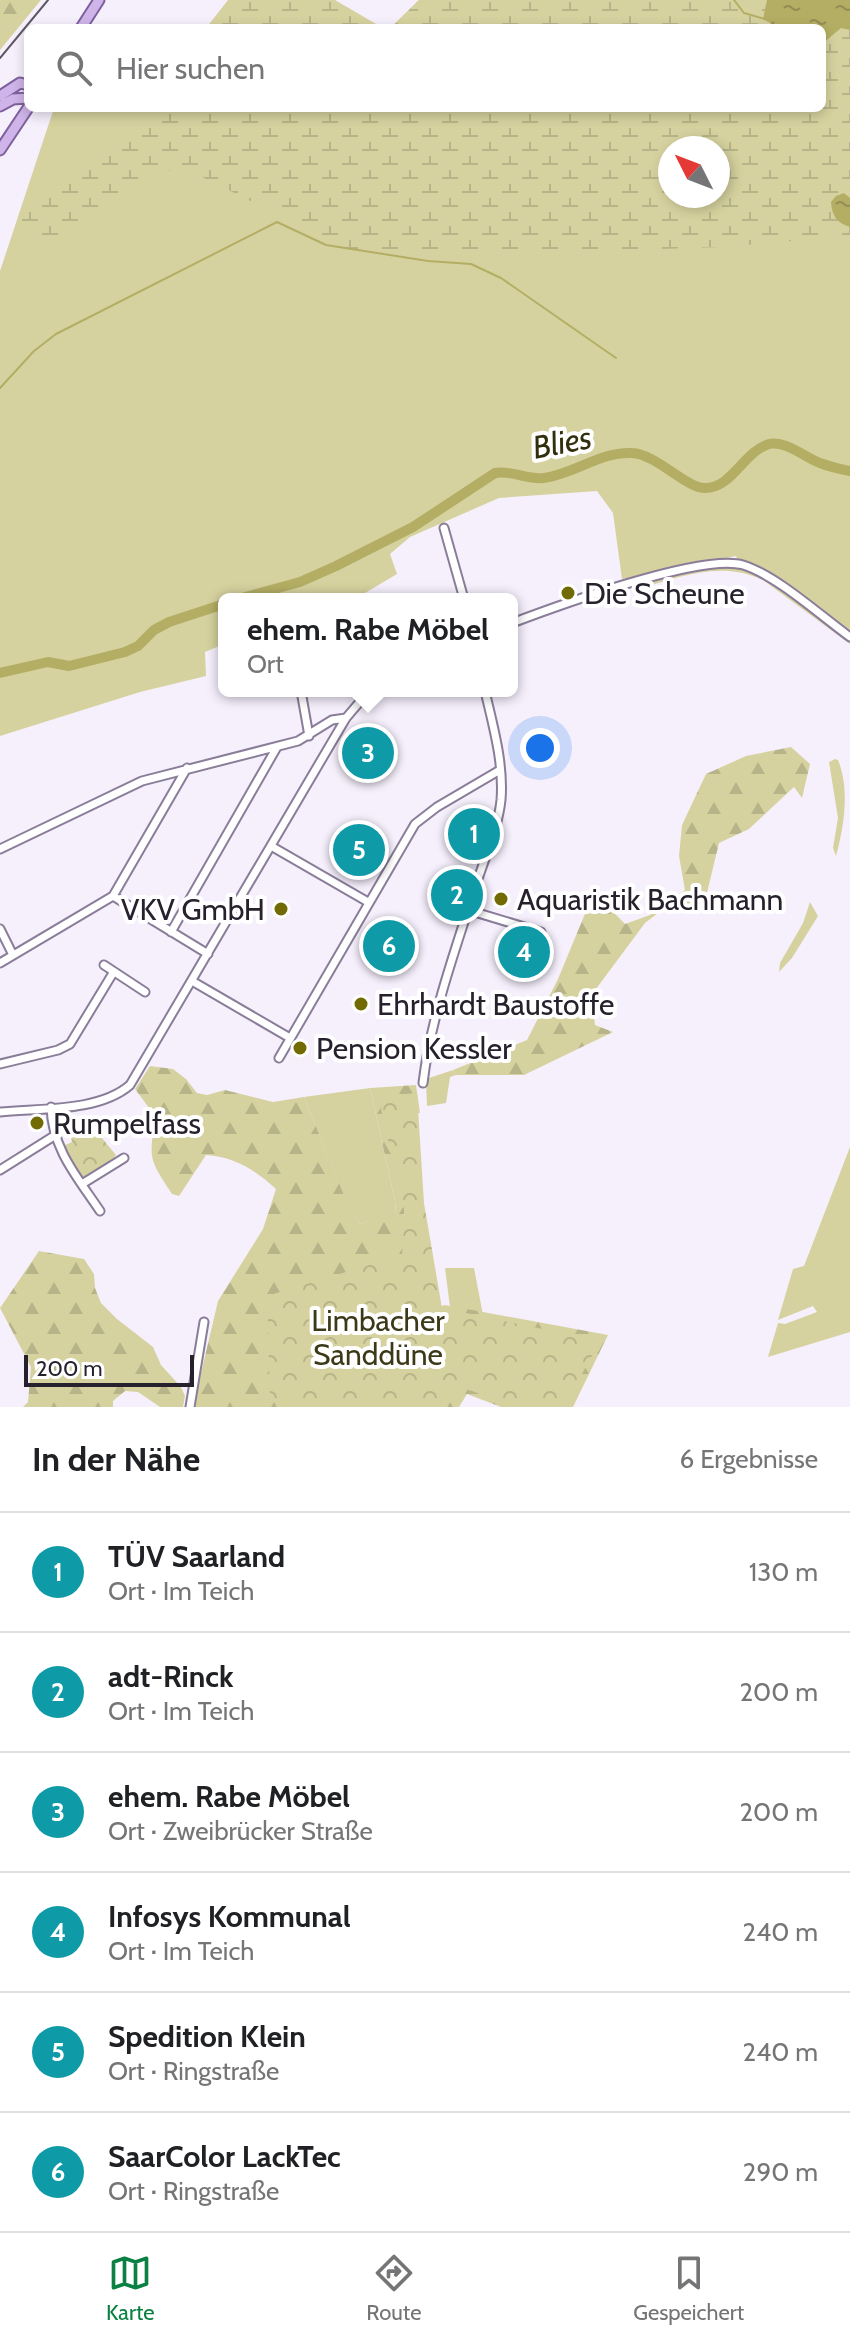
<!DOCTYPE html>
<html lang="de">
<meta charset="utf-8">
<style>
body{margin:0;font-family:Cabin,sans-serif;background:#f6f6f6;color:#202124}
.compass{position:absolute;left:658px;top:136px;width:72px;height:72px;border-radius:50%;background:#fff;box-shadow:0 4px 12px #0003;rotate:312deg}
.scale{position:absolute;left:24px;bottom:20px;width:170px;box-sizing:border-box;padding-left:8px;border:4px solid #26212c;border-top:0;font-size:22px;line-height:28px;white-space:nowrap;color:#26212c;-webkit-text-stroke:6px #fff;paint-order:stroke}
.you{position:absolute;left:540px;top:748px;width:28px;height:28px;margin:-20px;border:6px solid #fff;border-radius:50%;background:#1a73e8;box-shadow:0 0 0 12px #1a73e833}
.badge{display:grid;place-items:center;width:52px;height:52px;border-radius:50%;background:#0b8043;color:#fff;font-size:26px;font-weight:700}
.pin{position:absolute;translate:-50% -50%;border:4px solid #fff;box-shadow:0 2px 8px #0006}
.popup{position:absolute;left:218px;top:593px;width:300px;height:104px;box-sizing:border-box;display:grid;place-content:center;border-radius:12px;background:#fff;filter:drop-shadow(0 2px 6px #0005);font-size:26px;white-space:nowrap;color:#757577}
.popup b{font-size:30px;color:#202124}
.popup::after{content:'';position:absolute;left:50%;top:100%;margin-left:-16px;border:16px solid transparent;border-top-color:#fff}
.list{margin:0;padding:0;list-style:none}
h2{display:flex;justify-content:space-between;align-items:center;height:104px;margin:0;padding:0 32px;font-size:34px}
h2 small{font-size:26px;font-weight:400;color:#757577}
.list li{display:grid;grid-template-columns:52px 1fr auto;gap:24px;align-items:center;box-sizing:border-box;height:120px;padding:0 32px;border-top:2px solid #e0e0e0}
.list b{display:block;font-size:30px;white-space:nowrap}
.list p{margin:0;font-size:26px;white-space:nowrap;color:#757577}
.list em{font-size:26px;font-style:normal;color:#757577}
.icon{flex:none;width:44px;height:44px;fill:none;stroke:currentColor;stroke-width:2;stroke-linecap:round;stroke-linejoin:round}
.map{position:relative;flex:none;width:850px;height:1407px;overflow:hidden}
.search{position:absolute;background:#fff;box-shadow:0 4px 12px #0003;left:24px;right:24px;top:24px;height:88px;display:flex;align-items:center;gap:20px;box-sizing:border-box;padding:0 28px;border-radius:12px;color:#757577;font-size:30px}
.sheet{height:824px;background:#fff}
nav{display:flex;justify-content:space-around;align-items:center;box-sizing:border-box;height:112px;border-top:2px solid #e0e0e0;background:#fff;font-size:22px;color:#757577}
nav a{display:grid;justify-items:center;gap:4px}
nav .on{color:#0b8043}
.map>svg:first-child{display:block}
.grass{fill:#d6d29f;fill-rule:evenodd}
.forest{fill:url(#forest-firs)}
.wetland{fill:url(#wetland-marsh);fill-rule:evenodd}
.park{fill:url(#park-crowns)}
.water{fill:url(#water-ripples)}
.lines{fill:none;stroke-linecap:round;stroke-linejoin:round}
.stream{stroke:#b4ae64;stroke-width:2}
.river{stroke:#b4ae64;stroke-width:10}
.minor-casing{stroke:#8a7d99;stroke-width:11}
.major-casing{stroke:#7e609c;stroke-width:13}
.minor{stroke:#fff;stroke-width:7}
.major{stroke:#ceb4e8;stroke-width:9}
.rail{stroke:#5c5762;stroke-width:2}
.poi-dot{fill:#726a03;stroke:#fff;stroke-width:3}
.labels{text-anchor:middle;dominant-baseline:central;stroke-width:8;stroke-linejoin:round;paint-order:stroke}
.poi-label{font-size:30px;fill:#26212c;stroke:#fff;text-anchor:start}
.park-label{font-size:30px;fill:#3c3918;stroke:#fff}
.water-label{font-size:32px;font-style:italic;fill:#322f0e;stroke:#fff}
</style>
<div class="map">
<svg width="850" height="1407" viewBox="0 0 850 1407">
<defs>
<pattern id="forest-firs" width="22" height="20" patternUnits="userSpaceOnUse" patternTransform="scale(2)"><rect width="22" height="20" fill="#d6d29f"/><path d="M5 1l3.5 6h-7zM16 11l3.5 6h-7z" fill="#b8b489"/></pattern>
<pattern id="wetland-marsh" width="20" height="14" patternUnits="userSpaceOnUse" patternTransform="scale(2)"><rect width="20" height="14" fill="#d6d29f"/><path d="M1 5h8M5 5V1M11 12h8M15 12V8" fill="none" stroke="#b8b489"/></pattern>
<pattern id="park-crowns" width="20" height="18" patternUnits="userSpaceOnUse" patternTransform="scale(2)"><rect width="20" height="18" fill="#d6d29f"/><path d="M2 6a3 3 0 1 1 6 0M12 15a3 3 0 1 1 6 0" fill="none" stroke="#b8b489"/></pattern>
<pattern id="water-ripples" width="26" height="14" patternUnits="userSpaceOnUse" patternTransform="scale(2)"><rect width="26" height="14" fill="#b4ae64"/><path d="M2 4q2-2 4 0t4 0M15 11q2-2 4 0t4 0" fill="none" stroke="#928d53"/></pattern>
</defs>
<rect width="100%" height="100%" fill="#f6f0fd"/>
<path class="grass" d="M419,0h431v634l-105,-71 -7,-2 -2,-5 -107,26 -2,-4 -5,1 -9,-66 -16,-22 -98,7 -89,39 -20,17 7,20 -42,25h-131v45l-19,8 1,24 -66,16 -140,44v-465l54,-163h768v-80h-432zM670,148h48v48h-48z
M712,566l30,2 23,10 85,63v3l-87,-64c-44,-20 -81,-3 -126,9l-5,-2z
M835,759l3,1c12,29 6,67 -2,96l-3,-8 5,-30 -9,-56z
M810,902l8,14 -26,42 -13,14 1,-9 23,-40z
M453,1070l3,5 -6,2 -4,26 -19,3 -1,-22 3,-6z
M370,1088l25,113 1,13 -36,10 -12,-18 -44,-109z
M850,1147v185l-82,25 10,-34 7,1 32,-12 -4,-6 -35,14 15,-51 11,-3z
M445,1268h29l9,47 -33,-8z"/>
<path class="forest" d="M0,0h41l-41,50z
M791,747l19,17 -8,34 -8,-11 -45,42 -30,14 -14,58 -47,12 -13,10 -52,70 -5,12 6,10 1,10 18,7 -89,43h-68l-3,-5 74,-30 31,-61 36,-87 31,32 25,-9 35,-25 -6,-34 3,-31 24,-51 40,-18z
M150,1066l23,3 13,10 11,14 10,2 18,-5 48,12 31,-5 44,108 12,19 36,-11 -1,-12 -25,-113 46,-3 4,28 -16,2 -1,79 10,120 32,-9 163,30 -35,72h-72l-34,-13 -8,13h-266l25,-106 45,-72 13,-40c-21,-19 -41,-32 -70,-34l-27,41 -7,-2c-25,-38 -22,-34 -17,-78l-20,-27z
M39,1251l45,8 10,15 1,14 6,15 16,16 36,28 8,18 20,22 4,9 -2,11h-23l-22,-15 -13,-1 -12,10v6h-90l5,-5 3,-35 -31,-59z"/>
<path class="wetland" d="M228,0h107l48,28h-177z
M419,0h431v236l-127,11 -216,7 -160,-5 -169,-84 -131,89 -30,-34 147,-107 -2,-5h660v-80h-431zM670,148h48v48h-48z"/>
<path class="park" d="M417,1093l7,110 18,105 158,33 -36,66h-46l-58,-20 -13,20h-147l-30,-10 -3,-101 135,-41 3,-41 -27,-118z
M92,1126l24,29 -6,7 -27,17 -20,-33 9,-4 -2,-9z"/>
<path class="water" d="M767,0h83v30l-9,-2 -19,16v-16h-43l-16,-9z
M844,193l6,5v29c-13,-4 -18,-11 -19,-25l5,-6z"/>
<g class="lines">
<path class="stream" d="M734,0l10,13 21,6
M0,388l34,-37 22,-17 221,-112 49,23 102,16 43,3 30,14 115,80"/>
<path class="river" d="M238,599l62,-17 36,-16 77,-39 82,-54c17,-3 32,7 49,5 30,-4 58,-27 88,-25 24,1 53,34 72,35 28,1 39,-36 65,-44 16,-4 37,14 51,19 10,4 20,6 30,8
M0,673l48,-11 21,4 56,-14 13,-6 16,-16 15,-8 55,-18"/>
<g class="minor-casing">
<path id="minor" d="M444,528l20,71
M512,623c45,-17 190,-70 231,-58 33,10 78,51 107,72
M301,691l8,45
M271,846l97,56
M0,849l142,-68 156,-40 34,-21 14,-2
M113,896l95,58
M468,910l73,22
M0,929l13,26
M171,932l106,-185
M0,963l113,-67 74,-128
M104,965l41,27
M192,981l98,57
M279,1058l136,-234 22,-17 63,-37
M0,1064l58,-14 12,-6 43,-71
M423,1083c8,-67 32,-132 52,-195 9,-29 23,-59 26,-88 3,-37 -8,-74 -16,-109
M51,1107c1,42 27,71 49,104
M0,1112c40,-4 99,0 130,-27l216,-367 23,-27
M0,1170l54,-34
M82,1184l42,-26
M190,1407l14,-85"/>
</g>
<g class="major-casing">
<path id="major" d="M81,28l18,-28
M0,96l20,-13 8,2
M0,106l13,-7 15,-1
M0,150l28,-42"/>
</g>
<use href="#minor" class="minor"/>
<use href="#major" class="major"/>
<path class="rail" d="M0,58l48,-58"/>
</g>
<g class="poi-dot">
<circle cx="568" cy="593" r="8"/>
<circle cx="501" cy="899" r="8"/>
<circle cx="281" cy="909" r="8"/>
<circle cx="361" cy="1004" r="8"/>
<circle cx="300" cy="1048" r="8"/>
<circle cx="37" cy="1123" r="8"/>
</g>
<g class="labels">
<g class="poi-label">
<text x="584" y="593">Die Scheune</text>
<text x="517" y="899">Aquaristik Bachmann</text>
<text x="265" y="909" text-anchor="end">VKV GmbH</text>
<text x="377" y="1004">Ehrhardt Baustoffe</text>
<text x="316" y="1048">Pension Kessler</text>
<text x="53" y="1123">Rumpelfass</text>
</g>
<g class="park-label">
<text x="378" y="1320">Limbacher<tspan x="378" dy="34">Sanddüne</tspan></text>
</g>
<g class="water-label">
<text transform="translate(562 442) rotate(-11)">Blies</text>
</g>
</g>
</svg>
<svg class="compass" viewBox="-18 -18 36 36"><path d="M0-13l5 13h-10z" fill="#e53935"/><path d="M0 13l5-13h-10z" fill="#757577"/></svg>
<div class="scale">200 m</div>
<div class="you"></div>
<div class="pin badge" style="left:474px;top:834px;background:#0f9aa8">1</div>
<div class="pin badge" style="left:457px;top:895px;background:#0f9aa8">2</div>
<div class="pin badge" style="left:368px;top:753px;background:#0f9aa8">3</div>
<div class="popup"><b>ehem. Rabe Möbel</b>Ort</div>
<div class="pin badge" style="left:524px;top:952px;background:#0f9aa8">4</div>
<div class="pin badge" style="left:359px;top:850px;background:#0f9aa8">5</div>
<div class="pin badge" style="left:389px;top:946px;background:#0f9aa8">6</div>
<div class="search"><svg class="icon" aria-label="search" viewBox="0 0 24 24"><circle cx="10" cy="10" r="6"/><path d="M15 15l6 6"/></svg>Hier suchen</div>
</div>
<section class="sheet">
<h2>In der Nähe<small>6 Ergebnisse</small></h2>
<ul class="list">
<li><span class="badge" style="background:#0f9aa8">1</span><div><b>TÜV Saarland</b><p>Ort · Im Teich</p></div><em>130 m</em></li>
<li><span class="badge" style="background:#0f9aa8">2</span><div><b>adt-Rinck</b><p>Ort · Im Teich</p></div><em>200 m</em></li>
<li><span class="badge" style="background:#0f9aa8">3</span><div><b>ehem. Rabe Möbel</b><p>Ort · Zweibrücker Straße</p></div><em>200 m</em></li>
<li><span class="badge" style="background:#0f9aa8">4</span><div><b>Infosys Kommunal</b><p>Ort · Im Teich</p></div><em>240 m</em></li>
<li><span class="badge" style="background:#0f9aa8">5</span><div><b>Spedition Klein</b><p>Ort · Ringstraße</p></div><em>240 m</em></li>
<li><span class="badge" style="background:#0f9aa8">6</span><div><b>SaarColor LackTec</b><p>Ort · Ringstraße</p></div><em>290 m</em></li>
</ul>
</section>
<nav>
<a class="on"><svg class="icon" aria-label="map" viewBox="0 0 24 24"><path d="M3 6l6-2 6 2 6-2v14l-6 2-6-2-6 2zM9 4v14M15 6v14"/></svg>Karte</a>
<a><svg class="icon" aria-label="directions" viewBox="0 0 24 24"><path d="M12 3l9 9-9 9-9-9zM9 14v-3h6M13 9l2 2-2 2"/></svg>Route</a>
<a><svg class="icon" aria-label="saved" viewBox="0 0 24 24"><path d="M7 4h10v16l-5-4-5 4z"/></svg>Gespeichert</a>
</nav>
